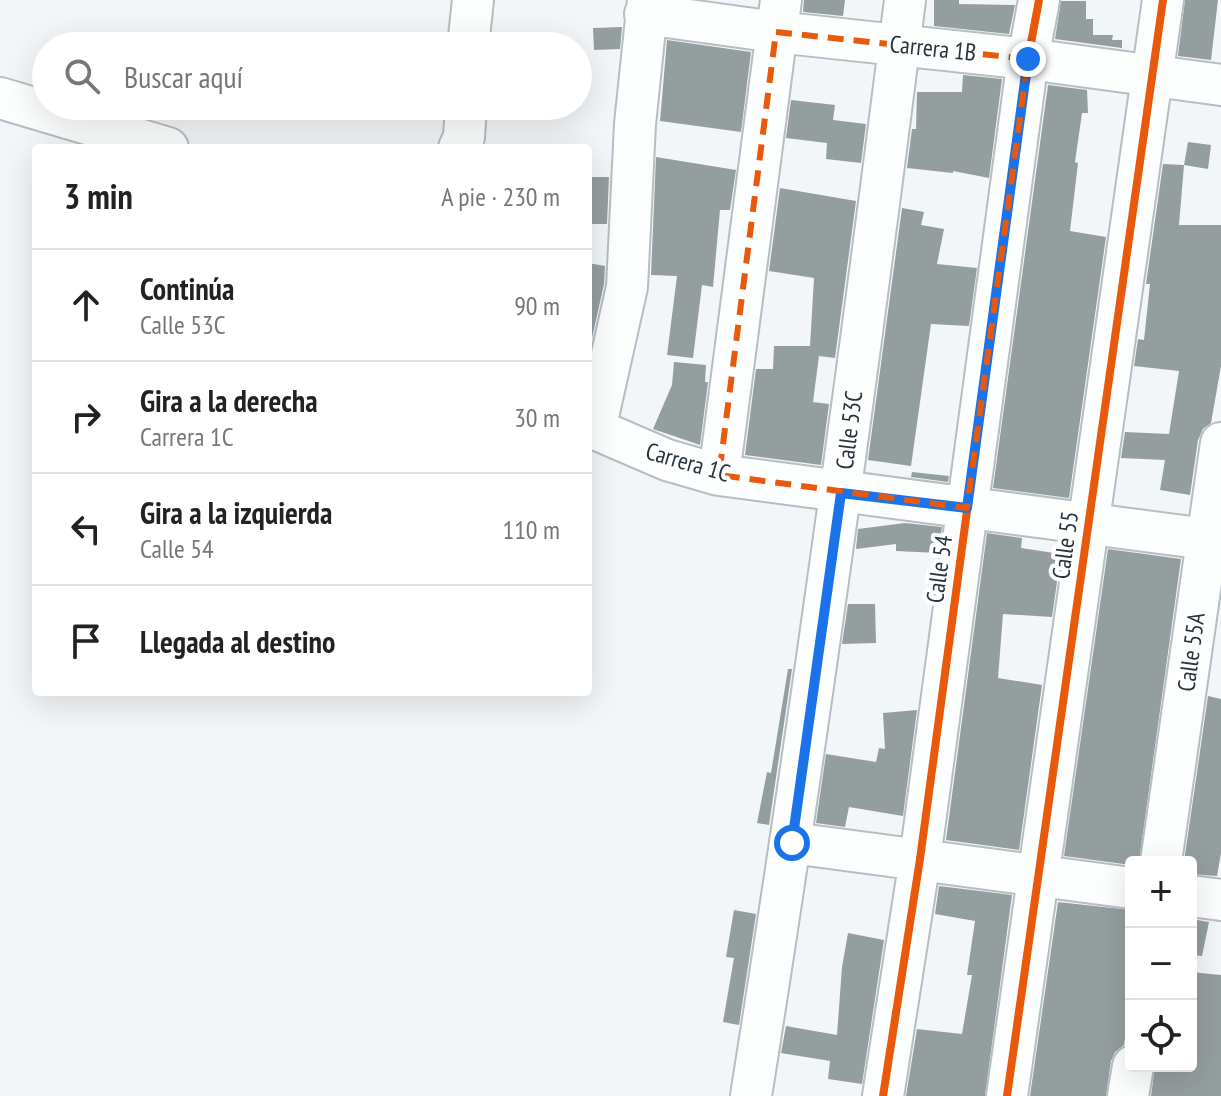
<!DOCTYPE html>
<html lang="es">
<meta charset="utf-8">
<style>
body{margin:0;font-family:"PT Sans Narrow",sans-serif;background:#f2f2f2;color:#222}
.controls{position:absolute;right:24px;bottom:24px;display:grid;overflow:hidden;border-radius:8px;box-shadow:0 8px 32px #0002}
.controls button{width:72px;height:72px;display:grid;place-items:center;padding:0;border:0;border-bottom:2px solid #e0e0e0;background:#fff;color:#222;font:40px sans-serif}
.stop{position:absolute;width:24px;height:24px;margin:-18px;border:6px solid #1a73e8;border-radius:50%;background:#fff}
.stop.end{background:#1a73e8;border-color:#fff;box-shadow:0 2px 8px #0008}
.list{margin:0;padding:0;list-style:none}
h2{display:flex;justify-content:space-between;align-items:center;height:104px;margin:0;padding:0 32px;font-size:34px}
h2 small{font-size:26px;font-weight:400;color:#767676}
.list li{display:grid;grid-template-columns:52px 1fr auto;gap:24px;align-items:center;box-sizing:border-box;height:112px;padding:0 32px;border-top:2px solid #e0e0e0}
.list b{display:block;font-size:30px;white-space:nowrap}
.list p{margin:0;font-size:26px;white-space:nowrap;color:#767676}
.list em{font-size:26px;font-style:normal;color:#767676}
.icon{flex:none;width:44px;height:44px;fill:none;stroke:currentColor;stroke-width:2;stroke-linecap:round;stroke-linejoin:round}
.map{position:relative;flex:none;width:1221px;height:1096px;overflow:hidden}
.search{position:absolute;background:#fff;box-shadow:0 8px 32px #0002;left:32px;top:32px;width:560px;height:88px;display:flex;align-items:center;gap:20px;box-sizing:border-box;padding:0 28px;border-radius:44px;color:#767676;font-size:30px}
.panel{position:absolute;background:#fff;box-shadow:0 8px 32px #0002;left:32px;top:144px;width:560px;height:552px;border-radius:8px}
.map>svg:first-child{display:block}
.building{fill:#959e9f}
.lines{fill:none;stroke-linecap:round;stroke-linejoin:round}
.minor-casing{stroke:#b6bec3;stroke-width:44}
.minor{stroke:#fdfefe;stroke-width:40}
.cycleway-casing{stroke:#fff;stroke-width:13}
.cycleway{stroke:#e8590c;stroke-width:8}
.route{stroke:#1a73e8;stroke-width:10}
.marked{fill:none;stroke:#e8590c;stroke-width:6;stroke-dasharray:16 10;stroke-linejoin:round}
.labels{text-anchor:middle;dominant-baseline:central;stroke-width:8;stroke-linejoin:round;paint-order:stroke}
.street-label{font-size:24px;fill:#26343b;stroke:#fff}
</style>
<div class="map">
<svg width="1221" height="1096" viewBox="0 0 1221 1096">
<rect width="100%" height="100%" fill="#f3f6f8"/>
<path class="building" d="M804,0h41l-2,16 -40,-4z
M934,0h25v4l56,1 -6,29 -75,-8z
M1185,0h33l-7,60 -33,-4z
M1061,1h25v18h7v16h20l-1,5h10v8l-67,-9z
M622,27l-2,22 -26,1 -1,-22z
M667,40l84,12 -10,80 -81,-11z
M963,75l39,4 -13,99 -36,-7v2l-46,-5 5,-39h4l1,-37h45z
M1048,85l39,5 1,23h-6l-7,49 3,1 -8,68 36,6 -37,261 -76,-10z
M791,100l44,5 -2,15 33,4 -5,39 -35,-4 1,-16 -41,-5z
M1188,142l23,3 -3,24 -24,-4z
M656,157l80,13 -6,40h-10l-7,77 -11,-2 -9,73 -26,-3 10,-79 -26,-1z
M1163,164l21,1 -5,60h42v141l-10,57 -8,6 -5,11 -8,55 -30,-5 5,-30 -44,-2 4,-26 44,2 10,-63 -45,-5 4,-27 6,1 6,-56h-4z
M588,177h21l-2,47h-19z
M780,188l76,13 -21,157 -16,-2 -6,46 16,2 -8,61 -76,-10 11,-86h17l1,-23h36l4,-68 -45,-7z
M902,208l22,4 -3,13 23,4 -7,35 40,4 -8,58 -38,-2 -20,142 -43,-6z
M588,263l17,3 -1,18 -16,72z
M674,362l32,3 -1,17h3l-8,63 -47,-16 19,-44z
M912,472l37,4 -1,6 -37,-5z
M905,523l37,4 -4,26 -42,-2v-7l-40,5 2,-20z
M987,533l35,5 -1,10 40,6 -9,63 -49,-3 -5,64 44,7 -23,165 -73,-10z
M1108,549l73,10 -42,303h-8v3l-67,-9z
M848,604h27l1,39 -34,1z
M788,669h4l-23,156 -12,-2 10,-51 4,1z
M1208,696l13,3v154l-4,23 -26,-2v-12h-7z
M917,710l-14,106 -54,-9 -4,20 -29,-4 10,-69 50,8 3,-14 6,1 -2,-36z
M939,886l73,9 -27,201h-79l11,-67 45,5 10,-59h-5l8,-54 -40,-7z
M1058,902l73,8v85l-7,50 -9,7 -4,9 -5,35h-76z
M734,910l22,4 -17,111 -16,-3 11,-64 -8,-1z
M1191,919l18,3 -7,34 -11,-1z
M848,933l36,7 -22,144 -34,-5 2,-18 -49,-8 5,-27 51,9 5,-68z
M1191,972l30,3v121h-70l4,-30h36z"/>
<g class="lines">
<g class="minor-casing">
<path id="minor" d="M645,14l131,18 252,27 193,26
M468,46l5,-46
M0,98l168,50
M459,148l5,-11 2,-31
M588,426l79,34 52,15 502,66
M595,430l32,-143 8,-163 13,-124
M719,475l62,-475
M792,843l339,45
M1161,862l60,-419
M1191,896l30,4
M751,1096c58,-364 108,-730 154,-1096
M883,1096l37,-237 108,-800 11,-59
M1007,1096l156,-1096
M1128,1096l5,-30"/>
</g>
<use href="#minor" class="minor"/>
<g class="cycleway-casing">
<path id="cycleway" d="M883,1096l37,-237 108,-800 11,-59
M1007,1096l156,-1096"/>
</g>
<use href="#cycleway" class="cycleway"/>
</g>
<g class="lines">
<path class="route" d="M792,843l49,-350 126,15 61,-449"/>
</g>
<path class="marked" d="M776,32l252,27 -61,449 -248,-33z"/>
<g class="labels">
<g class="street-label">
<text transform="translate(933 48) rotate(6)">Carrera 1B</text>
<text transform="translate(849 430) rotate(-83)">Calle 53C</text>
<text transform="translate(688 462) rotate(16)">Carrera 1C</text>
<text transform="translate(1065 545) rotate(-82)">Calle 55</text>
<text transform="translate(939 569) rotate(-82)">Calle 54</text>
<text transform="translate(1191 652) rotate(-82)">Calle 55A</text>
</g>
</g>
</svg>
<div class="controls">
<button>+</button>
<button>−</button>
<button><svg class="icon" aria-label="locate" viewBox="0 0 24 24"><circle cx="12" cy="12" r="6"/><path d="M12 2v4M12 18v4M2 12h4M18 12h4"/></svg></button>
</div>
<div class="stop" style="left:792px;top:843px"></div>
<div class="stop end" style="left:1028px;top:59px"></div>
<div class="search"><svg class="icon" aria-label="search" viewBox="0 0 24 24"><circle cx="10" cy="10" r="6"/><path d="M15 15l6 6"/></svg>Buscar aquí</div>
<section class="panel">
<h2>3 min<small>A pie · 230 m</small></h2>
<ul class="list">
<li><svg class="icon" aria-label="ahead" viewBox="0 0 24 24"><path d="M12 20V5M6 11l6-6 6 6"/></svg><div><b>Continúa</b><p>Calle 53C</p></div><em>90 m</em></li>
<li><svg class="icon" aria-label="right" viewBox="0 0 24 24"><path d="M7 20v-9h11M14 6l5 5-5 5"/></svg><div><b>Gira a la derecha</b><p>Carrera 1C</p></div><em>30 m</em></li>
<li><svg class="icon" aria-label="left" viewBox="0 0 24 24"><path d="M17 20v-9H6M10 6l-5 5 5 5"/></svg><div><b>Gira a la izquierda</b><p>Calle 54</p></div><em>110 m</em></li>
<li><svg class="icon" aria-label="arrive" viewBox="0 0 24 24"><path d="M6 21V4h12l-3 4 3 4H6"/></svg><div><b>Llegada al destino</b></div></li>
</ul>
</section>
</div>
